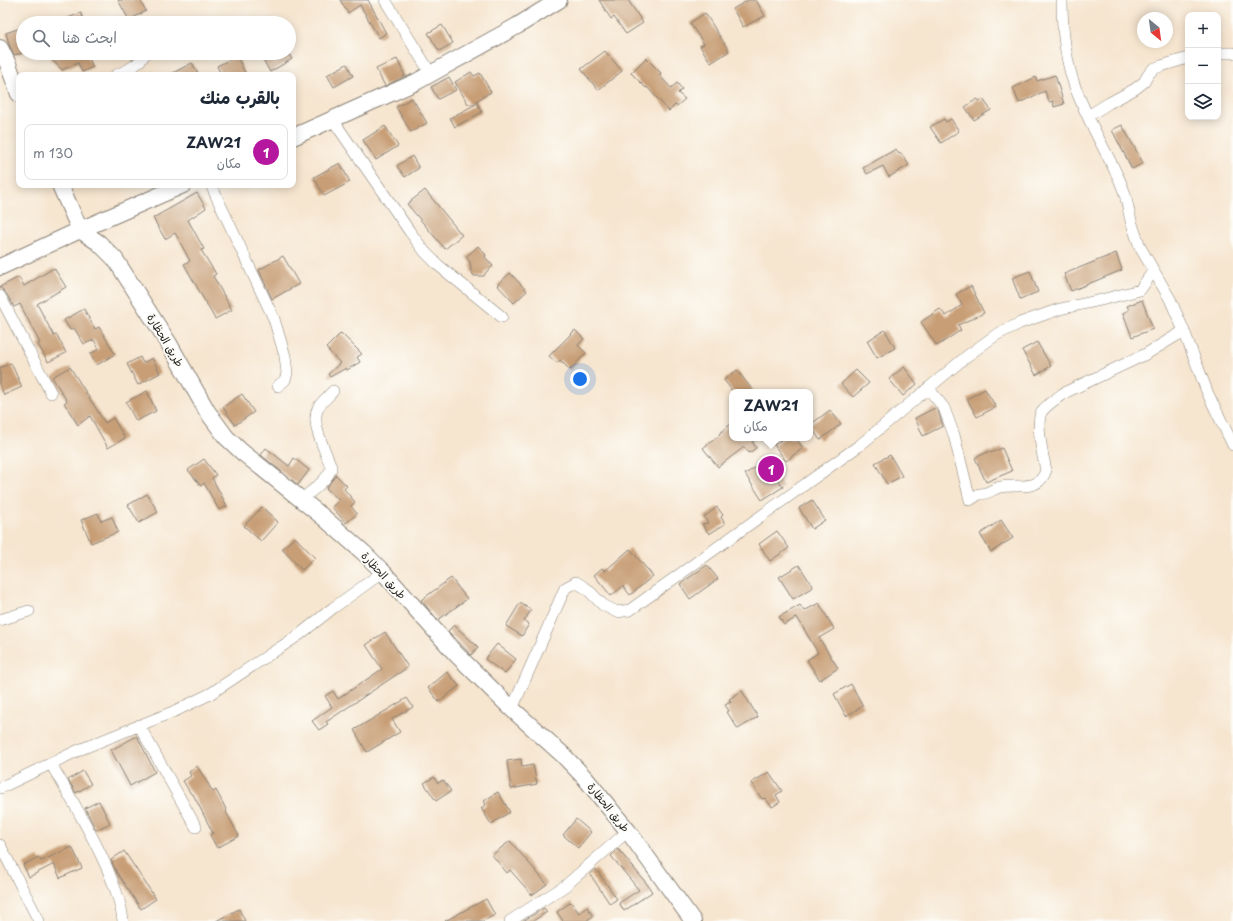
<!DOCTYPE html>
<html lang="ar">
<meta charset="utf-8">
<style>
body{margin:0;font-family:"Playpen Sans","Playpen Sans Arabic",sans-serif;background:#f2f2f3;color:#1f2937;direction:rtl}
.controls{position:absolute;right:12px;top:12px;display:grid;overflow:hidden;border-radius:8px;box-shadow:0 2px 10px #0003}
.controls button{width:36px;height:36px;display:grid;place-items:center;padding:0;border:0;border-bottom:1px solid #e0e1e3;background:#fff;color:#1f2937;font:20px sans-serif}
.compass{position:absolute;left:1137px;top:12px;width:36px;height:36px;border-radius:50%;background:#fff;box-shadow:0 2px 10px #0003;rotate:151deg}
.you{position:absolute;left:580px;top:379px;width:14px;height:14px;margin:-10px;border:3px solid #fff;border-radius:50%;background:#1a73e8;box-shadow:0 0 0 6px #1a73e833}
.badge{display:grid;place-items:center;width:26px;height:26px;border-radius:50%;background:#b5179e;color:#fff;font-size:13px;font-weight:700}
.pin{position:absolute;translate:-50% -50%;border:2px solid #fff;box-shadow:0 1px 4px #0006}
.popup{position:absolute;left:729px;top:389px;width:84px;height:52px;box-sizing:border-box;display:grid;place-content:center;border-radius:8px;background:#fff;filter:drop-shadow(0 1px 3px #0005);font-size:13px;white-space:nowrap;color:#747a83}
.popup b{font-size:15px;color:#1f2937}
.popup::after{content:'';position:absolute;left:50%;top:100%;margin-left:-8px;border:8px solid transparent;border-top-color:#fff}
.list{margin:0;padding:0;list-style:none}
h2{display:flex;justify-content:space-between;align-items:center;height:52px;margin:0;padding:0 16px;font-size:17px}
h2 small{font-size:13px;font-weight:400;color:#747a83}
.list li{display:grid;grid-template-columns:26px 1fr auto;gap:12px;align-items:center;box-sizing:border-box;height:56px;margin:0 8px 8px;padding:0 8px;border:1px solid #e0e1e3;border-radius:8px}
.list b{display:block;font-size:15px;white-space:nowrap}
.list p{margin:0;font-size:13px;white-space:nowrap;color:#747a83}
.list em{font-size:13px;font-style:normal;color:#747a83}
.icon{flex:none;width:22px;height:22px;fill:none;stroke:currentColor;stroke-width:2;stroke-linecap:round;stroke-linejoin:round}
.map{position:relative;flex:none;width:1233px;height:921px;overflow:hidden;direction:ltr}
.search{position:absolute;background:#fff;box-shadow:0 2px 10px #0003;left:16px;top:16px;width:280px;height:44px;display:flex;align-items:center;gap:10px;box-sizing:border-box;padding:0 14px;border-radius:22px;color:#747a83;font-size:15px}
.panel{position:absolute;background:#fff;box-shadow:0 2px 10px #0003;left:16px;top:72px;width:280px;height:116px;border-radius:8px;direction:rtl}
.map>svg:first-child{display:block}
.building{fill:#c79e76}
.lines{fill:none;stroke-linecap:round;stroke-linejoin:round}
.street-casing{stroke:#898076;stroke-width:12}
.secondary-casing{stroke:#898076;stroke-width:18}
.street{stroke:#fff;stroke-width:11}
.secondary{stroke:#fff;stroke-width:16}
.labels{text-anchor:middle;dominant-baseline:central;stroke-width:3.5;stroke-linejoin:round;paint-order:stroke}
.street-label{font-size:11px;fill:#1c1c1c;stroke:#fdfcf7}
</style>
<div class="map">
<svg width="1233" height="921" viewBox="0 0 1233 921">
<rect width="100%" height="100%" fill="#fdfcf7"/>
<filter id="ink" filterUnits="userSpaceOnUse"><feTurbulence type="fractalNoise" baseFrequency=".025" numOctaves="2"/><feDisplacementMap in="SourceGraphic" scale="8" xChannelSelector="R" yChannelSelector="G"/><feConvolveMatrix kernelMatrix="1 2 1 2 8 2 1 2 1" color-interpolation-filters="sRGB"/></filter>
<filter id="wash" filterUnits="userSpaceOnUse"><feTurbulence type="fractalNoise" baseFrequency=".012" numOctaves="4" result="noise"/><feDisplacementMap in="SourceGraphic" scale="16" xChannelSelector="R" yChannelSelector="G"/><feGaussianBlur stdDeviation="0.9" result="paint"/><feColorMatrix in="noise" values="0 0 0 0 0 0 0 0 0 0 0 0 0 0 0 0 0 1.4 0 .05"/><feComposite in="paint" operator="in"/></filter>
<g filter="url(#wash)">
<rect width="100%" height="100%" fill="#f6e5cf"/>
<g id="blocks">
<path class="building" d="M118,0h22l6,11 -17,9z
M340,0h28l18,33 -7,5 -19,-33 -12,8z
M599,0h29l15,23 -17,11 -12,-17 -3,2z
M748,0h8l9,16 -22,11 -10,-18z
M81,13l3,10h-27v-1z
M705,13l24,38 -18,12 -11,-17 4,-2 -14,-21z
M442,25l11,18 -14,8 -11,-18z
M23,27v26l-9,2 -5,-11 -3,-11z
M605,51l17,20 -24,19 -17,-21z
M61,53h25l7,14 -11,5 -4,-9 -16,7 -12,-12z
M259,53h29l4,6 -22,13z
M237,56l9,19h-25l-4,-9z
M646,58l15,15 -2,2 12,13 6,-5 5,6 -4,4 7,6 -8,7 -2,-1 -6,6 -22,-24 -1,1 -15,-15z
M397,59l8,17 -20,10 -9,-17z
M192,63l7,12h-30z
M347,64l6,12 -19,11 -7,-12z
M471,72l3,4 6,-3 11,19 -15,9 6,11 -27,15 -5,-9 26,-14h-8l-13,-22z
M1055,75l9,29 -10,3 -1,-6 -4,1 -4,-11 -26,12 -6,-15 23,-11 1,4z
M449,77l7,13 -18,9 -7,-12z
M412,98l15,25 -16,9 -15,-25z
M977,99l3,2 3,-2 8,11 -17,10 -9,-13z
M944,119l2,3 5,-3 8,12 -18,12 -11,-16z
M1122,125l21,38 -11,6 -20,-39z
M385,126l13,20 -22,14 -13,-20z
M896,149l3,5 2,-1 8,12 -20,12 -6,-11 -16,8 -4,-6z
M412,156l7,12 -14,9 -8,-11z
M340,163l10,19 -26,14 -10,-19z
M425,190l37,45 -17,14 -38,-45z
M197,193l9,15 -18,12 16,29 -3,1 15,24 -3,2 19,34 -17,9 -31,-55 6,-3 -15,-28 -10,6 -12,-21z
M478,246l8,9 -1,2 8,9 -7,6 -2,4h-10l-3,-5 -1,-9 -4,-5z
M1116,253l6,17 -51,21 -7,-17z
M283,256l16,28 -27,15 -13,-29z
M54,268l12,19 -29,17 17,32 3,-1 9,18 -18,9 -10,-18 2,-1 -20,-39 -6,3 -8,-14 -6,-6 19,-10 5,9z
M1030,271l8,21 -18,7 -8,-21z
M510,273l17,18 -13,12 -17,-18z
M971,286l13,27 -26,12 3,5 -24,16 -16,-24 19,-13 6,7 16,-11 -6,-11z
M1142,300l11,29 -21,8 -9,-24 6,-3 -2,-4z
M84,309l11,20 4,-2 16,27 -18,11 -7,-11 9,-5 -5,-9 -10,4 -10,-16 -4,2 -6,-10z
M575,330l9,9 -6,6 8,8 -16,17 -10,-10 -3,3 -8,-7z
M885,330l10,18 -18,10 -10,-17z
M341,333l21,21 -5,3 3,5 -13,8 -1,-2 -16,9 -2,-3 12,-11 -14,-15z
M1037,342l14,24 -15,9 -14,-25z
M140,357l3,6 9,-5 8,15 -22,12 -11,-21z
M11,363l11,24 -18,8 -4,-10v-17z
M70,367l35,56 8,-5 12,20 -17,10 -18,-32 -12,9 -14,-22 3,-2 -15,-24z
M904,367l13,17 -14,12 -14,-17z
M737,370l17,22h-21l-9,-12z
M856,370l13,13 -16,14 -12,-13z
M985,389l11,18 -19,10 -10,-18z
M147,391l9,20 -20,10 -10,-19z
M242,394l12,18 -19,13 -12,-18z
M935,408l3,3 5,15 -20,10 -8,-18z
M830,410l11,14 -21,16 -10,-15z
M732,423v15h24l-4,3 4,7 -7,5 -5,-6 -26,20 -15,-19 17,-13 -1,-1z
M784,438h12l7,10 -17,13 -12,-16z
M266,448l23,18 5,-8 15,12 -11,15 -37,-30z
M1002,448l10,23 -26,11 -11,-24 15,-7 1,2z
M890,455l12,21 -15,8 -12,-21z
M204,459l12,16 -4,3 15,28 -8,4 -15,-27 -3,3 -13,-16z
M766,461l17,26 -21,13 -17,-26z
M336,475l11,11 -3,3 11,13 -4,4 6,8 -11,9 -14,-16 7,-7 -13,-12z
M147,494l11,18 -19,11 -11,-18z
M812,500l13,20 -13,9 -13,-21z
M262,507l16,15 -17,19 -17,-15z
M717,507l6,8 -2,2 4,7 -16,10 -7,-10 6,-1 -4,-6z
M98,513l3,8 11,-4 6,15 -27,11 -10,-23z
M1001,520l12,18 -22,14 -11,-18z
M777,531l12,17 -19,13 -11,-17z
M295,537l20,21 -13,12 -20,-21z
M630,549l23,27 -23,19 -7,-9 -12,10 -17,-21 8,-7 3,3z
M707,565l11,14 -28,20 -10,-15z
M799,565l14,22 -20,12 -14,-22z
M451,578l16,21 -29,21 -17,-20z
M520,603l11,7 -7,11 5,3 -7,12 -16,-10z
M819,603l15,26 -15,9 19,30 -18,12 -13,-20 11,-7 -21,-36 -13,8 -5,-8 21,-12 4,6z
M454,625l24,22 -7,8 -23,-24z
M385,632l23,35 -82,55 2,2 -9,6 -7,-9 20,-14 -7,-11 8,-5 5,8 44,-30 -16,-24z
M497,644l19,15 -11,15 -20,-15z
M447,672l12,14 -20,16 -11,-14z
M851,684l12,22 -17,10 -12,-22z
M742,691l16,26 -20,12 -11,-17 2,-1 -4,-6 6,-3 -2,-3z
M407,698l6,9 -21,12 8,13 -33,20 -13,-22z
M137,736l18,36 -25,14 -19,-36z
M521,759l1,8 11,-2 4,19 -26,5 -4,-28z
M197,766l16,26 3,-2 11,21 -1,1 13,24 -22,12 -7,-13 3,-2 -20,-39h-2l-8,-13 8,-5 -2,-4z
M83,771l8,13 -15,9 -8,-13z
M769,772l13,19 -6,4 4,7 -8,5 -7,-9 -3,1 -11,-16z
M434,777l4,6 5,-3 8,11 -15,10 -12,-18z
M498,792l12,20 -19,12 -10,-16 5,-3 -2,-4z
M99,801l11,22 -14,7 -11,-22z
M576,819l15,13 -13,16 -15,-13z
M510,841l37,43 -15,11 -22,-25 -3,3 -15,-18z
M72,847l10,21 -22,10 -6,-14 -25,13 -6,-12 15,-8 3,4z
M618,849l29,35 5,8 -28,19 -5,-8 20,-13 -28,-34z
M124,851l32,48 -15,10 -24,-36 -6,-13z
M596,869l21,30 -7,5 -20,-30z
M486,899l9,16 -12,6h-38z
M571,902l8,11 8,-6 6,9 -7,5h-23l-6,-9z
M544,908l3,4 -14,9h-10z
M239,909l6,12h-29z"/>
</g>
</g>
<g filter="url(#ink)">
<use href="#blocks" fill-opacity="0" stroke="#898076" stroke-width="1"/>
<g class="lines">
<g class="street-casing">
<path id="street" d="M385,0l46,74
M1062,0c0,29 3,57 12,84 12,34 31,65 46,97l5,13 6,27 9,26 30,52 14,32 24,63 25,51
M1218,53h15
M116,75c13,-5 22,-10 30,-22
M1088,116l21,-13 26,-14 9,-7 4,-7 5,-6 8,-3 27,-8
M333,120l77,112 15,20 13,13 64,52
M211,185l63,134 11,37 2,17 -2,7 -7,6
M0,296l51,97
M928,388l16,20 10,27 16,65 9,-6c7,1 14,-5 21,-7 18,-4 39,6 46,-17 -3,-12 -11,-49 -4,-59 6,-7 15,-13 22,-18l82,-39 38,-23
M301,500c9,-8 30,-22 30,-33 -5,-16 -21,-43 -13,-59 3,-6 10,-11 15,-17
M0,620l29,-9
M512,709l40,-91 13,-30 11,-6 11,7 16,16 14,7 13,-2 230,-165 107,-89 29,-21 24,-12 40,-14 41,-9 39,-10 14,-20
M139,725l57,102
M51,764c20,34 40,68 56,104 7,17 14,34 16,53
M0,788l79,-38 96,-39 35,-17 89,-59 34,-27 50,-36
M0,845l39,76
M510,921l55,-35 63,-55"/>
</g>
<g class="secondary-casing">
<path id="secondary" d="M0,48l8,16 11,30
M293,137l123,-55 101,-56 42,-26
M60,185l20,45 19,13 16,16 53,83 39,69 19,26 16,15 81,65 41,36 19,19 72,81 57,56 50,45 23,24 43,53 65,90
M0,267l80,-37 103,-45"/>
</g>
<use href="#street" class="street"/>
<use href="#secondary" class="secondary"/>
</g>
</g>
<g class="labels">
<g class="street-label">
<text transform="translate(166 340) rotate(59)">طريق الحظارة</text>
<text transform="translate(384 575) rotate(47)">طريق الحظارة</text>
<text transform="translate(609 807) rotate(51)">طريق الحظارة</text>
</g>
</g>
</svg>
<div class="controls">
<button>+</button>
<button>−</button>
<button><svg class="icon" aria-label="layers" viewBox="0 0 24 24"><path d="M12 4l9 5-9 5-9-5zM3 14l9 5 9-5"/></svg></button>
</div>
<svg class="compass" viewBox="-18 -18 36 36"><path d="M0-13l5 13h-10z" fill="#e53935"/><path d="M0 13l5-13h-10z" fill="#747a83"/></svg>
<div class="you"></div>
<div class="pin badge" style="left:771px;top:469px">1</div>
<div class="popup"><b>ZAW21</b>مكان</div>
<div class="search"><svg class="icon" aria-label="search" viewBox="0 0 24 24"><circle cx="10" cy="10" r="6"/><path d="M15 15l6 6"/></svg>ابحث هنا</div>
<section class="panel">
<h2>بالقرب منك<small></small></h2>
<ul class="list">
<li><span class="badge">1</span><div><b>ZAW21</b><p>مكان</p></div><em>130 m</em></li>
</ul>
</section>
</div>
